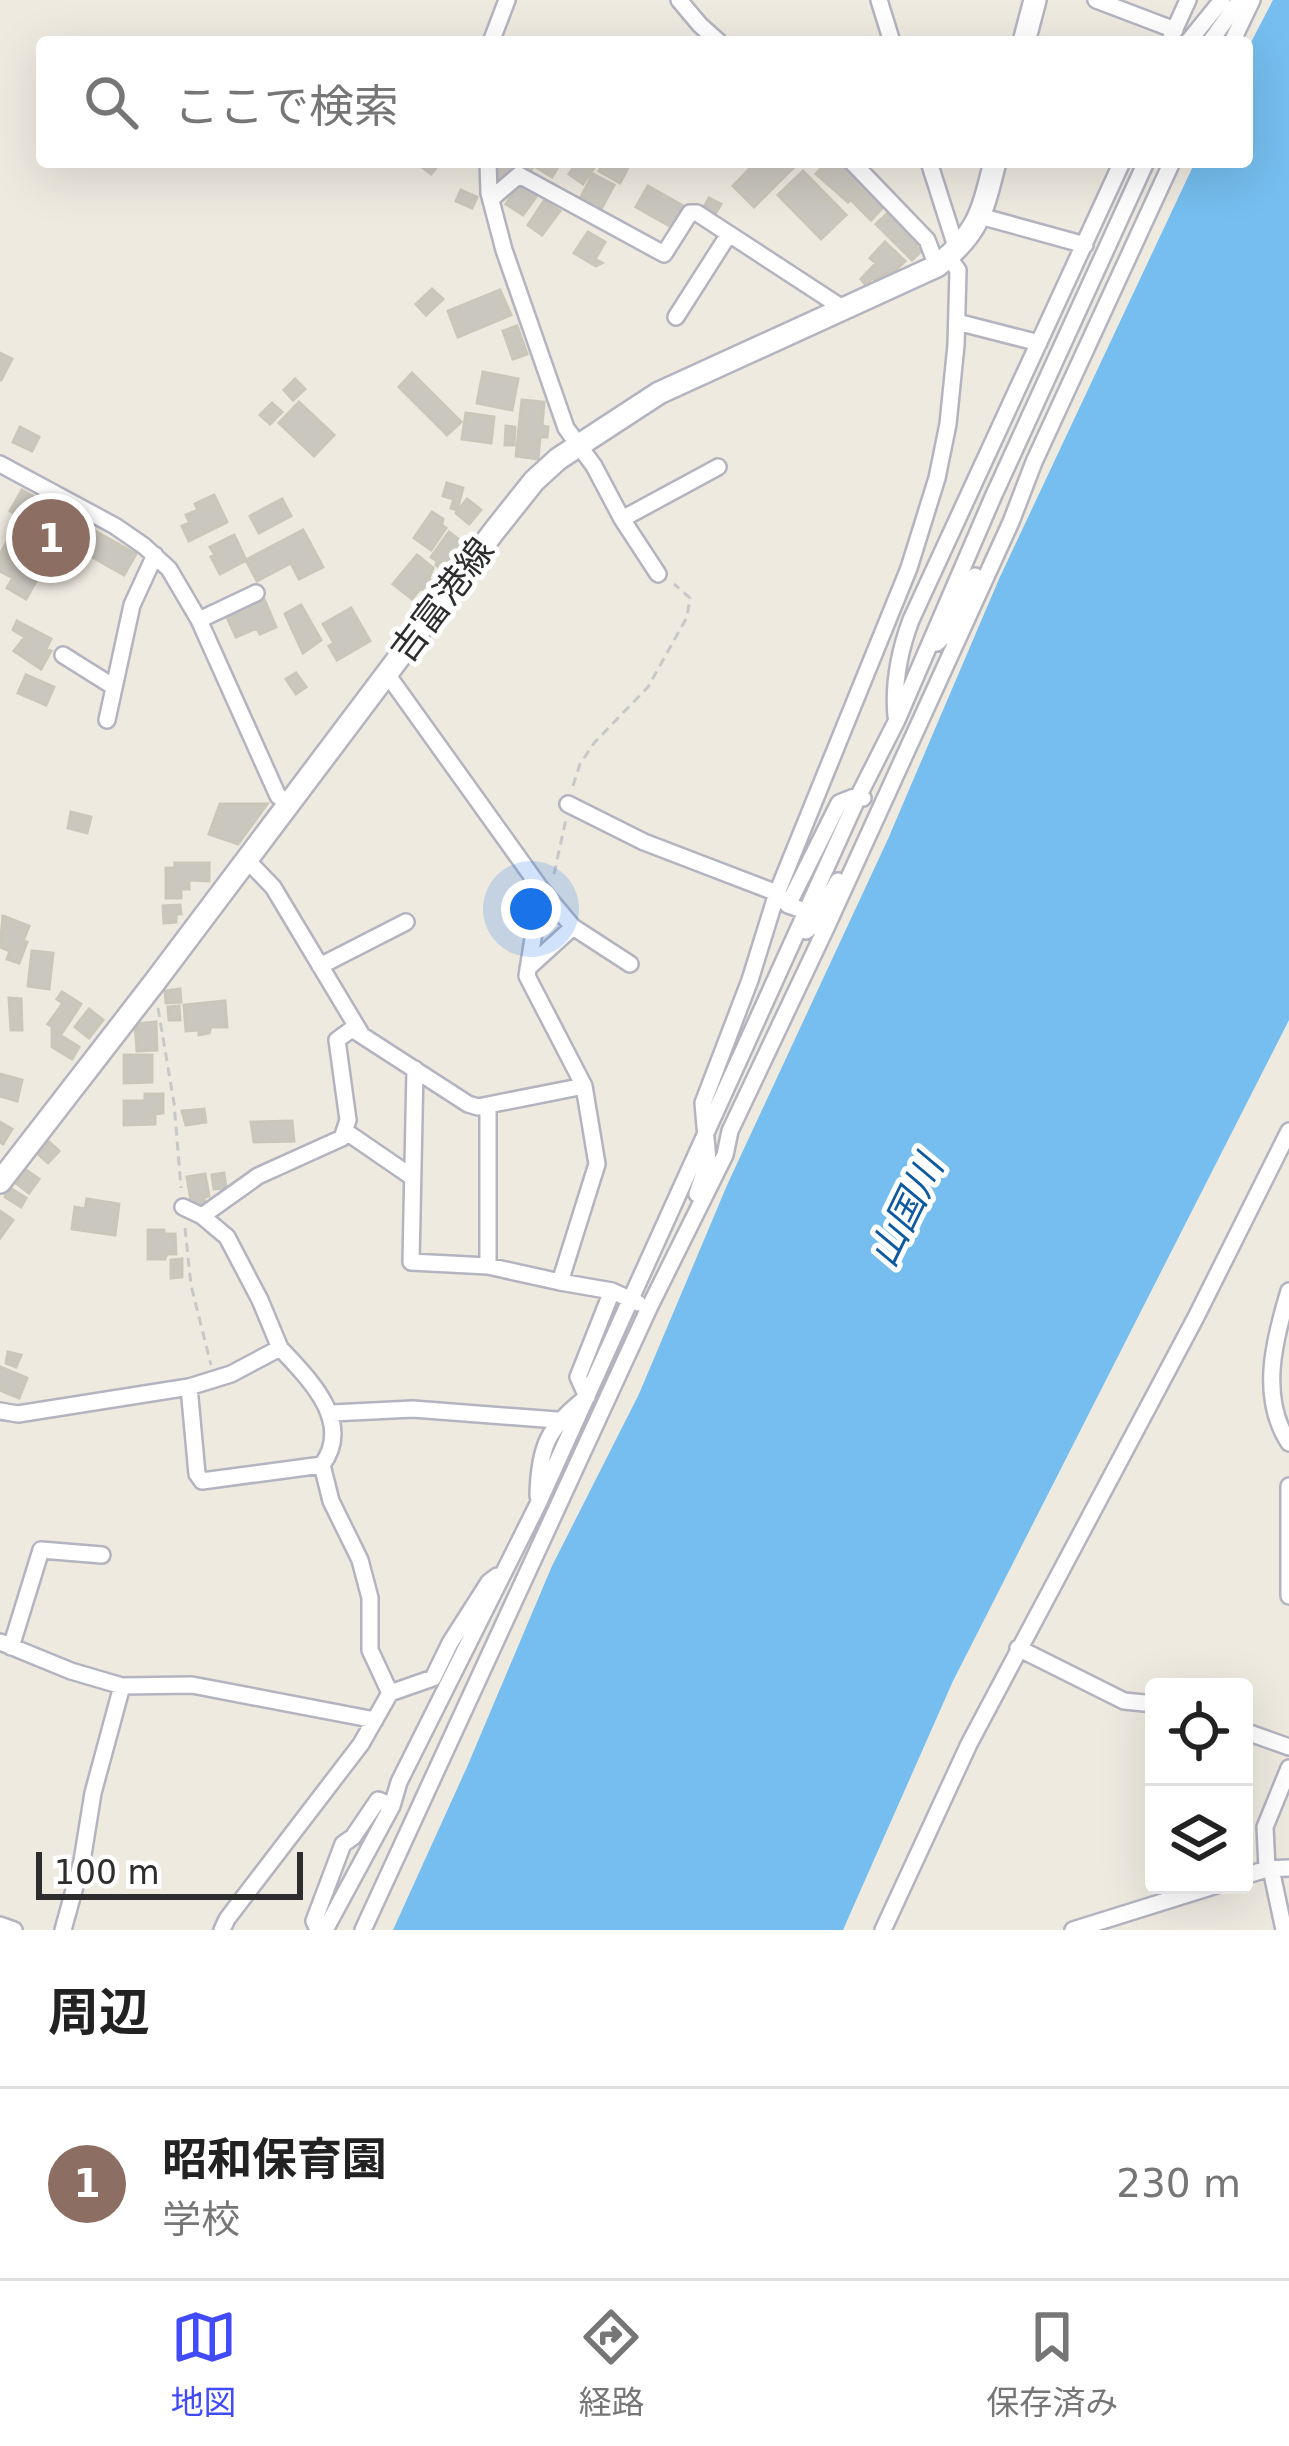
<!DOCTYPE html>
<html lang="ja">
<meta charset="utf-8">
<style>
body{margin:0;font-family:"DejaVu Sans","Noto Sans JP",sans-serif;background:#f6f6f6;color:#222}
.controls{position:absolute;right:36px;bottom:36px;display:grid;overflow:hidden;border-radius:12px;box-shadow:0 12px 48px #0002}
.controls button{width:108px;height:108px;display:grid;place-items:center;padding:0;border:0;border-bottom:3px solid #e0e0e0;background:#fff;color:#222;font:60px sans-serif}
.scale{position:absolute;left:36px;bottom:30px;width:267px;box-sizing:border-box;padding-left:12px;border:6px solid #2d2d2d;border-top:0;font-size:33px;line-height:42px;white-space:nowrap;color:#2d2d2d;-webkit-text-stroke:9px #fff;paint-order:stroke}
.you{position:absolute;left:531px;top:909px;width:42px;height:42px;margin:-30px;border:9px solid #fff;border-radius:50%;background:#1a73e8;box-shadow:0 0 0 18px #1a73e833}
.badge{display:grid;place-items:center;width:78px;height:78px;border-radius:50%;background:#424bfa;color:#fff;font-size:39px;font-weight:700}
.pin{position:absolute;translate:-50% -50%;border:6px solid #fff;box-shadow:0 3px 12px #0006}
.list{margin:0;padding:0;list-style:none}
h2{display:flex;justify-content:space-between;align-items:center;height:156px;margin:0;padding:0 48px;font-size:51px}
h2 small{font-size:39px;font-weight:400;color:#767676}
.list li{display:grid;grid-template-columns:78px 1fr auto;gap:36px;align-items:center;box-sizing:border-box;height:192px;padding:0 48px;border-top:3px solid #e0e0e0}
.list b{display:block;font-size:45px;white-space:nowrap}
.list p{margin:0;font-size:39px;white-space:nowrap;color:#767676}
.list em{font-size:39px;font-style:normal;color:#767676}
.icon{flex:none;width:66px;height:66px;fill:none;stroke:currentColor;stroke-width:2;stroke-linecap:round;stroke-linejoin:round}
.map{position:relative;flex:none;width:1289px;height:1930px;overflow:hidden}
.search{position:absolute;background:#fff;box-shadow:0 12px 48px #0002;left:36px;right:36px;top:36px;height:132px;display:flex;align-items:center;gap:30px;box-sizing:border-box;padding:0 42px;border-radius:12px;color:#767676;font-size:45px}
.sheet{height:348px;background:#fff}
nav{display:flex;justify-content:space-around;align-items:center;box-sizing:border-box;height:168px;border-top:3px solid #e0e0e0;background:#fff;font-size:33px;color:#767676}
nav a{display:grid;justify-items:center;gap:6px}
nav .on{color:#424bfa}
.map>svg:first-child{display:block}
.water{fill:#75beef}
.building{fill:#cac7bf;stroke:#cac7b9;stroke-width:3}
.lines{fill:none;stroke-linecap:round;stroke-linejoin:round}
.minor-casing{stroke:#b3b4c0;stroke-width:20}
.secondary-casing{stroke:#b3b4c0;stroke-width:26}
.path{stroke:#c8c8c8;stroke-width:3;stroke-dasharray:9 6;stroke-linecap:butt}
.minor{stroke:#fff;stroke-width:15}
.secondary{stroke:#fff;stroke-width:21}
.labels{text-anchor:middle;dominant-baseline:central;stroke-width:10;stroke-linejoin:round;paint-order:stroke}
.street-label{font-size:36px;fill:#2d2d2d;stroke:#fff}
.water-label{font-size:39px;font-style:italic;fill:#0e5aa1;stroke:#fff}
</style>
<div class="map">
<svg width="1289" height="1930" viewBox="0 0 1289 1930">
<rect width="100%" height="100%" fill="#efeae0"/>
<path class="water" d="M1273,0h16v1020l-336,661 -110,249h-450l74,-163 85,-201 87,-172 89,-211 160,-344 111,-260 196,-417h52v-112z"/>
<path class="building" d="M415,162h26l-10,12z
M498,162l15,5 -7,12h-9z
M523,162h38l-9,15 -18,-11 -5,7 -9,-5z
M567,162h31l-15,22 -14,-10 4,-6z
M604,162h17l8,4 -9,17 -21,-12z
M756,162h35l4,4 -41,41 -21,-21z
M827,162l7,5 6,-4 24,22 -16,17 -32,-28z
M803,171l43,44 -25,24 -43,-44z
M593,174l21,11 -13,24 -6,-7 -2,4 -13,-7z
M520,183l18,11 -15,21 -17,-11z
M648,186l37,21 -12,21 -37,-21z
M866,187l19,18 -14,15 -19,-19z
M461,190l16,7 -5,11 -16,-7z
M709,198l12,6 -6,10 -11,-7z
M544,201l16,10 -18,24 -14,-10z
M889,212l31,30 -4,4 5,5 -9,9 -36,-36z
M588,232l17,10 -10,17 7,4 -6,3 -22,-13z
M885,242l20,19 -15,15 -4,-3 -9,9 -5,-4 -6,7 -5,-6 15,-16 -6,-5z
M432,289l11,10 -17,16 -10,-11z
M500,290l11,25 -53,22 -10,-26z
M517,326l10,28 -14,5 -10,-28z
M0,353l12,6 -11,21h-1z
M483,372l35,7 -6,31 -35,-7z
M412,373l49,49 -14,13 -48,-48z
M295,379l10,10 -12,11 -9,-10z
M522,400l22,2 -2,24 6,1 -1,10h-7l-2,22 -22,-3z
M299,402l35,33 -20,21 -35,-33z
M272,403l10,9 -12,12 -10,-9z
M466,413l28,4 -3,26 -29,-4z
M506,426l9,1 -1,18h-9z
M20,427l19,10 -7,14 -19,-9z
M447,483l16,5 -6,22 -6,-2 3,-9 -11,-3z
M22,490l114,64 -12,21 -64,-36 -34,60 -19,-11 6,-10 -13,-7v-17l13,-22 10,6 8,-15 -21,-12z
M214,495l13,27 -38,19 -7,-15 8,-3 -4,-8 12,-5 -3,-6z
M282,499l9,17 -32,17 -9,-17z
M467,499l14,11 -12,14 -13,-11z
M432,512l11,7 -1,6 4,3 -15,22 -17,-12z
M303,530l20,37 -24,12 -8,-16 -34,18 -11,-21z
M449,532l17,13 -20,27 -10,-7 1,-4 -6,-4z
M234,535l12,25 -26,14 -9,-17 4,-2 -5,-8z
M417,555l16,13 -4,10 4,7 -7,7 -5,-4 -9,11 -19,-15z
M264,599l12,28 -16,7 -3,-6 -21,9 -10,-22z
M301,605l20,35 -18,13 -18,-39z
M351,608l19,33 -33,19 -8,-14 5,-3 -11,-19z
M17,621l34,18 -5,10 5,2 -10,18 -27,-18 11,-14 -12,-7z
M296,673l10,14 -10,7 -10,-15z
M26,675l28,12 -8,18 -28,-12z
M220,804h47l-29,40 -29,-10z
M71,812l20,5 -4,16 -19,-5z
M175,863h34v18l-20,-1v9h-8v9h-15v-30h9z
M180,905l1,9h-5v8l-12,1 -1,-17z
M3,916l26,10 -6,15 4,1 -8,21 -12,-4 3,-8 -10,-4z
M32,951l21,2 -4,36 -21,-3z
M180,989l1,13 -15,1 -1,-12z
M62,992l19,12 -19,29 -14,-9 15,-21 -6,-4z
M9,998l12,1 1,31h-11z
M225,1001l2,26h-16l-2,6 -10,2v-5l-13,1 -2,-26z
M179,1006l1,14h-11l-1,-13z
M89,1009l14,11 -14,18 -14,-11z
M156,1022l1,28 -20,1 -2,-27z
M52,1030l27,17 -7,12 -20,-12z
M124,1055h28v27l-28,1z
M0,1074l22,6 -5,21 -17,-5z
M145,1094h18v19l-8,1v10l-31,1v-24h21z
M204,1109l2,13 -20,3 -4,-14z
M292,1121l2,20 -40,1 -3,-20z
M0,1122l12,7 -9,15 -3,-2z
M48,1141l11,10 -11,12 -11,-10z
M26,1170l13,9 -10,14 -13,-10z
M224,1173l2,15 -12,1 -2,-14z
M205,1174l4,22 -5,1 1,7 -13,2 -5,-29z
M10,1188l16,10 -5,9 -16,-10z
M87,1199l32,5 -4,31 -43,-6 3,-22 10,2z
M0,1211l13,9 -13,18z
M148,1230h16v4h11l1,20h-9l-2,5h-17z
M182,1259v18l-11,1v-18z
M8,1352l13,3 -5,12 -10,-4z
M0,1367l27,11 -8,20 -19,-8z"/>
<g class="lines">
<g class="minor-casing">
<path id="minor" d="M679,0l21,25 19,17
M879,0l13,42
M1096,0l79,30
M491,42l16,-42
M1169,42l19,-42
M1188,42l34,-42
M1210,42l30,-42
M1232,42l20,-42
M488,162l1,31 15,57 62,178 28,38 28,53 36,55
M852,162l75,78 10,26
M929,162l28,88
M491,199l28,-24 145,79 26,-41h7l147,96
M980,216l105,29
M676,317l53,-83
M957,322l82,21
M0,464l115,62 29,20 25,23 30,51 79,176 10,6
M622,519l96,-52
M199,620l57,-27
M937,643l6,-6 32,-61
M63,655l51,32
M387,674l154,215 32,38 57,37
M896,716c-3,-34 3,-64 15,-96l211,-458
M107,720l25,-115 23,-50
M568,804l76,38 133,51 11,12 20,7
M246,859l27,28 87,145
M541,889l-14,87 57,110 13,78 -37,118 52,9 26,12
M788,905l51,-102 20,-8 4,3
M806,931l6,-5 26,-45
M320,966l86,-44
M528,968l45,-41
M415,1069l-4,193 77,4 72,16
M488,1106v160
M345,1131l67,46
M697,1194l11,-33 -5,-58 47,-123 27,-87 132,-325 28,-90 11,-54 8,-79 2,-75 -10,-13
M183,1207l19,9 56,-40 84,-38 6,-18 -11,-80 15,-11 116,75 10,3 106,-21
M202,1216l25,21 33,63 20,48
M1289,1291c-15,49 -30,106 0,152
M189,1387l8,87 5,7 120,-16
M0,1411l18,3 171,-27 42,-13 49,-26c28,30 74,74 42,117l9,36 29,59 10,38v52l20,43 -29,51 -134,175 -5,11
M332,1413l81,-4 144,11
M1289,1486v110
M538,1496c1,-50 10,-69 49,-99l-9,-20 34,-86
M0,1642l71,29 51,15 70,-1 183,35
M11,1647l30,-97 61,5
M1018,1648l106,53 30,3
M390,1693l43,-15 17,-35 39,-61 8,-6
M1244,1731l45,16
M1267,1869l-2,-42 24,-59
M1271,1869l13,61
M1244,1876l23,-7 22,-1
M0,1925l14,5
M63,1930l19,-69 11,-68 29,-107
M318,1930l-4,-9 29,-77 10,-7 25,-37 14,6
M325,1930l67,-124 7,-24 139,-278 321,-709 38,-75 96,-223 153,-335
M363,1930l286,-622 76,-153 5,-24 96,-203 185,-406 23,-60 138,-300
M883,1930l86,-186 227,-427 93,-186
M1073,1930l144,-45"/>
</g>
<g class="secondary-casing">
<path id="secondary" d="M1024,42l11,-42
M0,1182l154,-199 341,-453 39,-49 24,-22 101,-66 278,-127c42,-34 45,-53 58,-104"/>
</g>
<path class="path" d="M573,786l7,-22 14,-21 54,-56 39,-70 3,-19 -16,-14
M554,874l12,-55
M158,1008l16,95 7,85
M185,1228l6,57 20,80"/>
<use href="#minor" class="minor"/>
<use href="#secondary" class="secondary"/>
</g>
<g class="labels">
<g class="street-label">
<text transform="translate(442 600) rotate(-53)">吉富港線</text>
</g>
<g class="water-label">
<text transform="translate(906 1211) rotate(-64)">山国川</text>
</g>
</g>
</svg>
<div class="controls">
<button><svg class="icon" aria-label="locate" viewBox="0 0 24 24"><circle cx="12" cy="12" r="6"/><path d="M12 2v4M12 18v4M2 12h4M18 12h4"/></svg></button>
<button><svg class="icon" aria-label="layers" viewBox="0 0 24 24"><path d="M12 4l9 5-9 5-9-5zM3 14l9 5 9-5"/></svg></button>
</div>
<div class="scale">100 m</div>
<div class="you"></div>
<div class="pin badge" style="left:51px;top:538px;background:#8d6e63">1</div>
<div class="search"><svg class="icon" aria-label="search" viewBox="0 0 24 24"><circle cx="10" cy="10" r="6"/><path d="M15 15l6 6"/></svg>ここで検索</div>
</div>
<section class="sheet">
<h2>周辺<small></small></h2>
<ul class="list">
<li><span class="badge" style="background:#8d6e63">1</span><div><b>昭和保育園</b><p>学校</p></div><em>230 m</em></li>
</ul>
</section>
<nav>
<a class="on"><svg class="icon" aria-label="map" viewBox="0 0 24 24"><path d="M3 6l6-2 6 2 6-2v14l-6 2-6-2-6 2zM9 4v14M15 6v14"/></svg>地図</a>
<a><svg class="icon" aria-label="directions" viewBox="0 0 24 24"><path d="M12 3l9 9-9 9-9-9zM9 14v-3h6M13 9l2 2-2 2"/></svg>経路</a>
<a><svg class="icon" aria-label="saved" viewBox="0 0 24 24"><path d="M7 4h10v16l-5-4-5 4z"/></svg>保存済み</a>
</nav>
